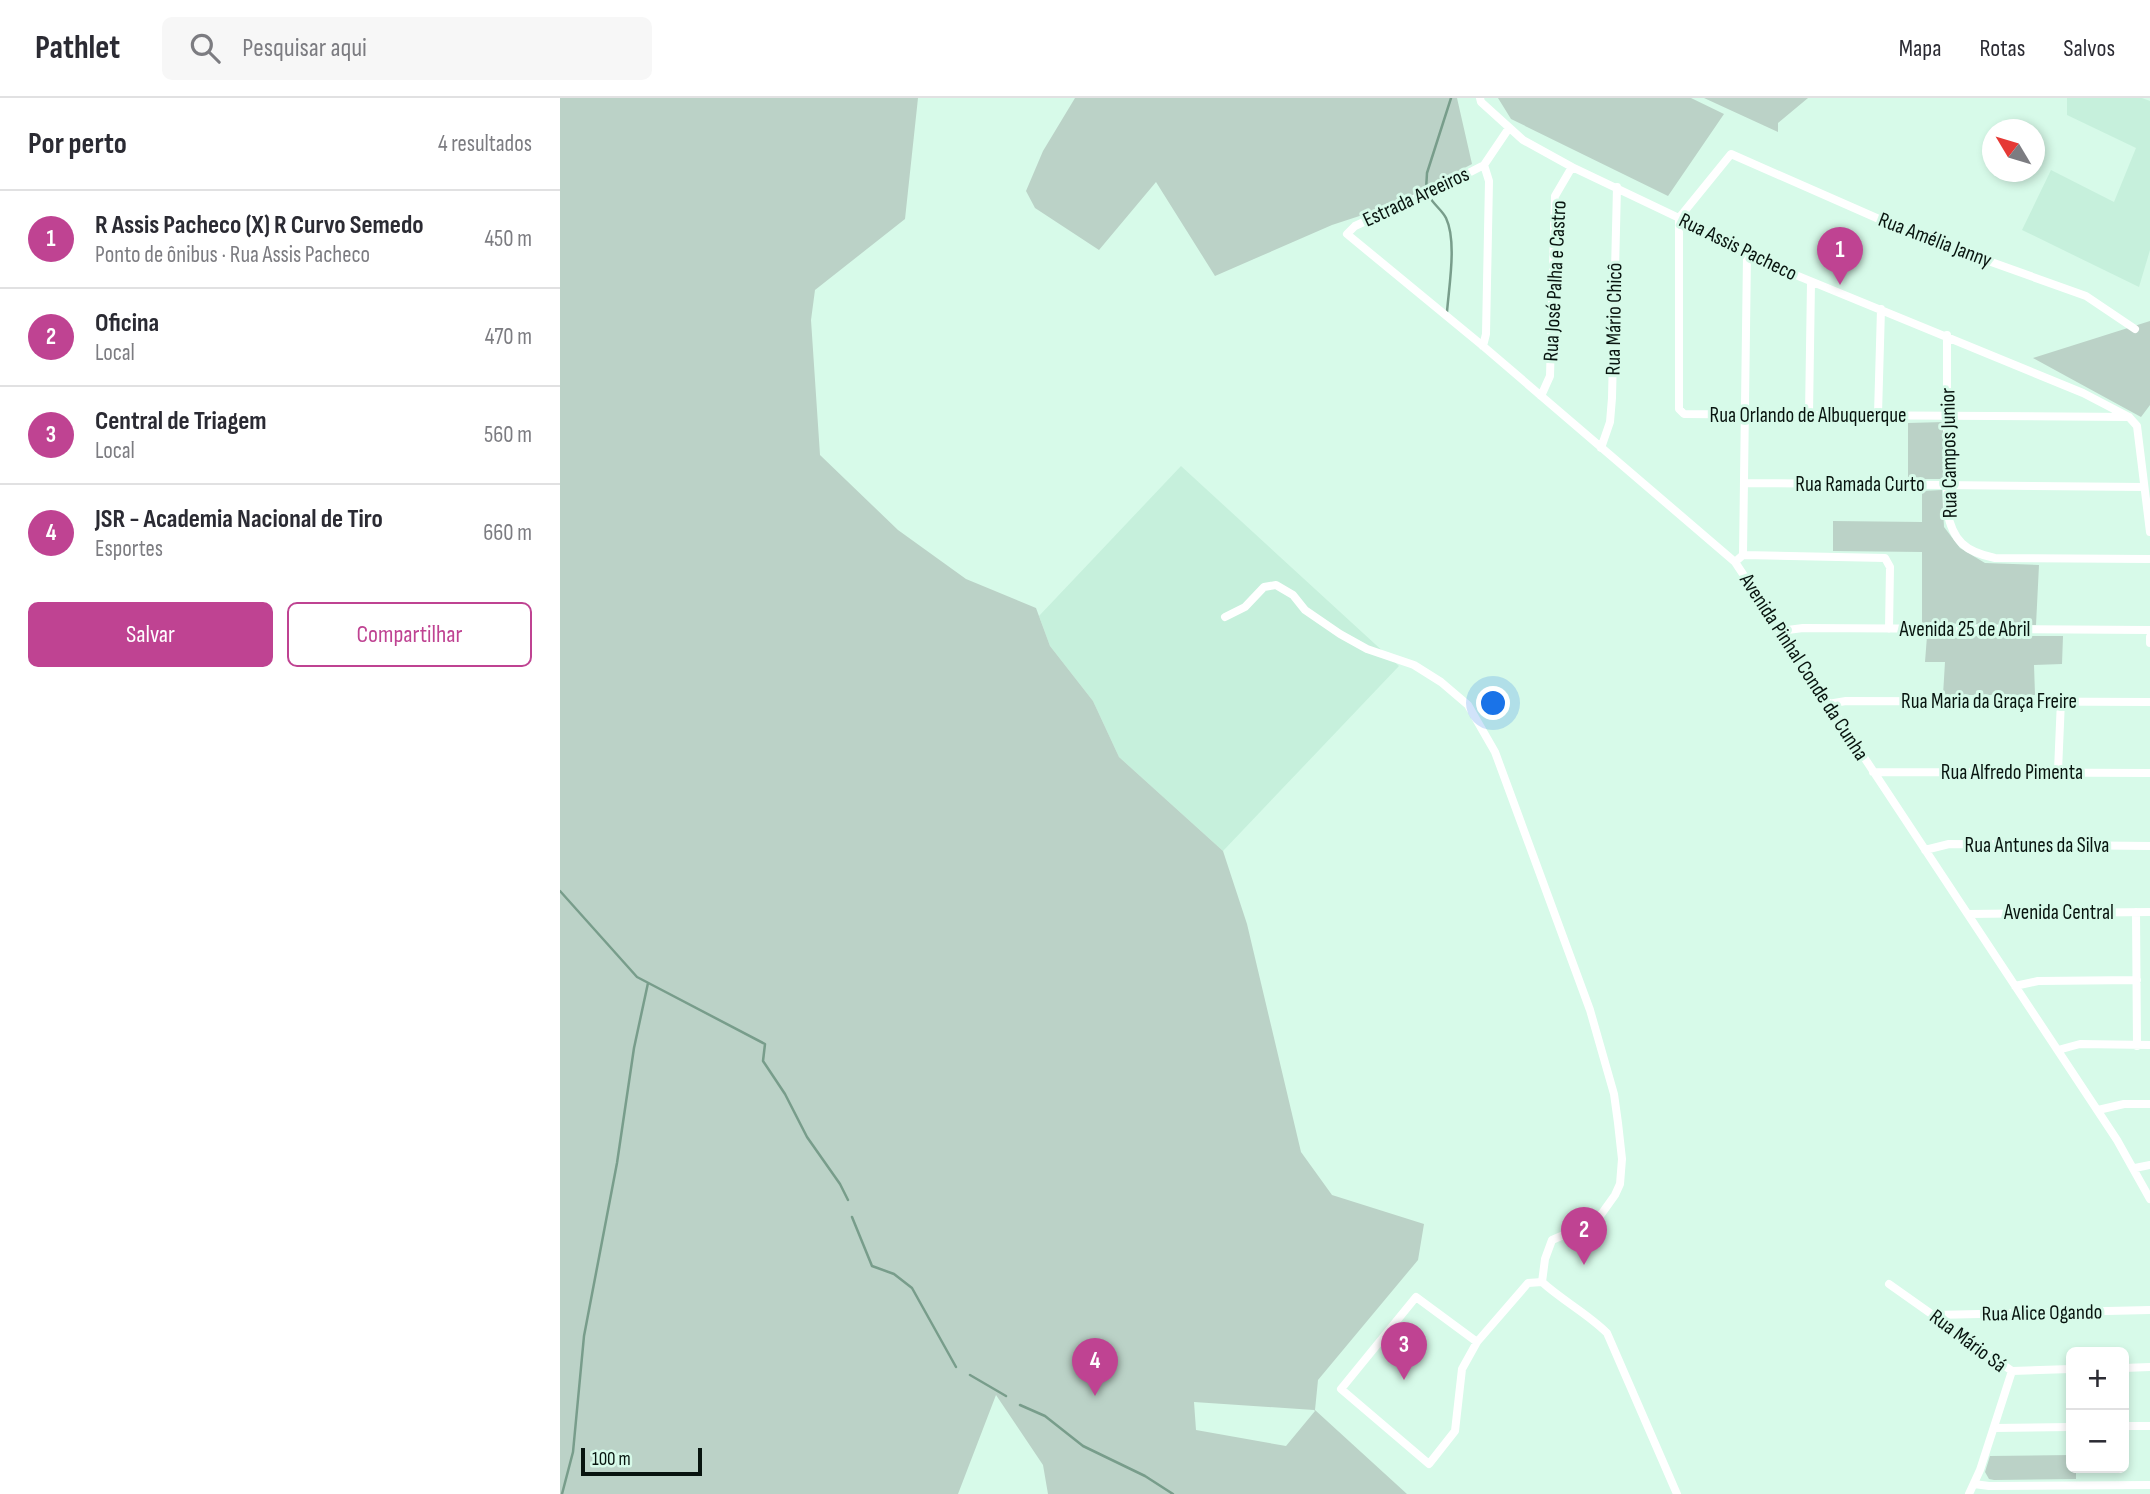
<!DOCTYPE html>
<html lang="pt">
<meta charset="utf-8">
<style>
body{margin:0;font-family:"Sofia Sans Condensed",sans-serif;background:#f7f7f7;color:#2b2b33}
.controls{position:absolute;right:21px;bottom:21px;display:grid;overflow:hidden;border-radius:10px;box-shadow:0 4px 10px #0003}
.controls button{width:63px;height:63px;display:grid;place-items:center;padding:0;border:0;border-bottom:2px solid #e1e1e2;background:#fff;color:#2b2b33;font:35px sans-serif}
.compass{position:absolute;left:1422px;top:21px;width:63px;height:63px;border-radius:50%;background:#fff;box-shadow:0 4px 10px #0003;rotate:308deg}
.scale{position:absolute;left:21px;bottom:18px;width:121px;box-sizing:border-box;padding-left:7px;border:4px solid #08140f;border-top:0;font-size:19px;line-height:24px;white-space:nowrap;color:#08140f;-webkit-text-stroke:5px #d7fae9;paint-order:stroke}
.you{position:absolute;left:934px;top:606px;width:24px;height:24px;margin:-18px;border:5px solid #fff;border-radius:50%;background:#1a73e8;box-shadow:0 0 0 10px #1a73e833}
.badge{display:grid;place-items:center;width:46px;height:46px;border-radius:50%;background:#bf4392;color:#fff;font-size:23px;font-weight:700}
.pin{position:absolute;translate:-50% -58px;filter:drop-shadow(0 2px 4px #0008)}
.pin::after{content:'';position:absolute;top:37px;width:24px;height:21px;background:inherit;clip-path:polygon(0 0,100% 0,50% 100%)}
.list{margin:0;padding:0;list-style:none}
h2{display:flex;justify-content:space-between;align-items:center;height:91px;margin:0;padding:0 28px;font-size:30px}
h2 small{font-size:23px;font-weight:400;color:#7c7c81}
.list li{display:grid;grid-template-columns:46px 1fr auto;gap:21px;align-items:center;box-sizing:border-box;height:98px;padding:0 28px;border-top:2px solid #e1e1e2}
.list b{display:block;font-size:26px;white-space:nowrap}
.list p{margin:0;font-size:23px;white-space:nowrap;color:#7c7c81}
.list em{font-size:23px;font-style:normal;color:#7c7c81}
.actions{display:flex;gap:14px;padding:21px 28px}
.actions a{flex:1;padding:16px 0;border:2px solid #bf4392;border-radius:10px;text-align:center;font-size:24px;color:#bf4392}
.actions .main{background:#bf4392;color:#fff}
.icon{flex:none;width:38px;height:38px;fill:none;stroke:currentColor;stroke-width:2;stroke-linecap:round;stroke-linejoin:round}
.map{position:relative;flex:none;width:1590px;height:1396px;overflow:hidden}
header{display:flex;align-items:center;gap:42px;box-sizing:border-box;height:98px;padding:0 35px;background:#fff;border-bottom:2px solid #e1e1e2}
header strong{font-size:33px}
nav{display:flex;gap:38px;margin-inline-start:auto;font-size:24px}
.search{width:490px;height:63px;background:#f7f7f7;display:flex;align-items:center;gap:18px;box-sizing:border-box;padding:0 24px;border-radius:10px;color:#7c7c81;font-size:26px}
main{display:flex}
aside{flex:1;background:#fff}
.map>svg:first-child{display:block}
.built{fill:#c6f0dc}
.green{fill:#bbd2c7;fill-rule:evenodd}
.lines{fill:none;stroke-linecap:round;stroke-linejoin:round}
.stream{stroke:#789d8b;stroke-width:2.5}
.minor{stroke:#fff;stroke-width:8}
.labels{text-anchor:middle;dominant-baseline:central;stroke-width:6;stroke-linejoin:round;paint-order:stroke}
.street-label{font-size:21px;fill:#08140f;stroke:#d7fae9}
</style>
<header>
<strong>Pathlet</strong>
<div class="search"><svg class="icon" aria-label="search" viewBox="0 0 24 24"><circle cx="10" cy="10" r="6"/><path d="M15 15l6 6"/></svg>Pesquisar aqui</div>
<nav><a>Mapa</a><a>Rotas</a><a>Salvos</a></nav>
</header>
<main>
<aside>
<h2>Por perto<small>4 resultados</small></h2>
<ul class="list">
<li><span class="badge">1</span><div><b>R Assis Pacheco (X) R Curvo Semedo</b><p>Ponto de ônibus · Rua Assis Pacheco</p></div><em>450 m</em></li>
<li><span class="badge">2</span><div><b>Oficina</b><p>Local</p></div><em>470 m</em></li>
<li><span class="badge">3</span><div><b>Central de Triagem</b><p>Local</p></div><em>560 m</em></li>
<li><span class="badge">4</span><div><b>JSR - Academia Nacional de Tiro</b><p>Esportes</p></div><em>660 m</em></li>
</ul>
<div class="actions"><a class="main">Salvar</a><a>Compartilhar</a></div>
</aside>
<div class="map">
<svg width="1590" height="1396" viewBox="0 0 1590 1396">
<rect width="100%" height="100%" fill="#d7fae9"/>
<path class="built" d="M1507,0h75l8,3v149l-11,37 -117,-57 29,-60 63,32 22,-54 -69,-33z
M621,368l218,200 -176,185 -104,-94 -26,-56 -43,-55 -11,-30z"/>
<path class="green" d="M0,0h358l-13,121 -90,71 -4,30 9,135 78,75 68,49 70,29 14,38 43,55 26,56 104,94 24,73 54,228 31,43 92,29 -6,36 -100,120 -3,30 92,84h-359l-5,-29 -47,-70 -38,99h-398zM634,1304l120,8 1,1 -29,35 -90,-16z
M515,0h382l15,66 -76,40 -64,21 -117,51 -59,-94 -57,68 -64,-42 -9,-17 17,-40z
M938,0h193l33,16 -56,82 -157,-77z
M1144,0h104l-30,25v9z
M1590,223v84l-9,12 -108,-59z
M1384,324v57h-36v-56z
M1382,392l2,37 16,21 25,15 54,2 -3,60 -114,-2v-71l-89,-1v-30l89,1v-31z
M1367,538h136l-1,28 -28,1 1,30h-92l2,-33h-20z
M1511,1357v13h5v11l-82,1 -5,-1 -4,-7 5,-16z"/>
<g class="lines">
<path class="stream" d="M866,92l1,-17 24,-75
M869,98c4,8 13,14 17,22 11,23 3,68 1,94
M0,793l77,86 128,67 -2,17 22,33 22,43 33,47 8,16
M292,1119l20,49 22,8 18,14 44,79
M410,1277l36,21
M460,1307l25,11 38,30 62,30 28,18
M2,1396l11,-42 11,-116 33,-173 17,-115 14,-65"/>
<path class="minor" d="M920,0l1,4 42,38 49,27 107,51 68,37 336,138 46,24 8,9 13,106
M949,30l-25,37 -31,16 -98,45 -8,8 136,112 252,216 382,578 33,59
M1387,237v176c6,30 18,41 48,47l155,1
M923,248l3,-12 3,-153 -5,-16
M981,298l9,-20 5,-180 17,-29
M1249,316l2,-132
M1318,316l3,-105
M1569,319l-445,-3 -5,-5v-191l52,-64 182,80 173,62 49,33
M1041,350l9,-26 2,-24 5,-211
M1184,385l400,4
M1183,457l142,3 5,9 -1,62
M1175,464l8,-7 4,-300
M665,519l20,-10 19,-20 12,-2 17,10 12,15 35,24 27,15 47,16 27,17 27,23 27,47 95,258 24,84 4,29 4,36 -2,25 -5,11 -15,21 -13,9 -35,15 -7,19 -3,23
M1220,533l23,-3 347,2
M1590,539v6
M1268,606l18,-3 304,1
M1498,673l3,-71
M1313,674l277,1
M1365,752l24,-6 201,2
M1576,814l1,134
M1408,816l182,-2
M1455,888l23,-5 99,-1
M1498,952l22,-6 70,1
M1538,1012l26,-6h26
M1575,1070l15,-3
M1329,1186l123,87
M1375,1217l215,-5
M917,1244l-61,-45 -75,92 88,75 26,-33 7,-62 15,-27 51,-59 14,-1c21,19 46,32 65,51l70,161
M1564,1270l26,-1
M1452,1273l59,-2
M1564,1328h26
M1434,1330l77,-1
M1414,1386l15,2 161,-1
M1409,1396l11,-24 32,-99"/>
</g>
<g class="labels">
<g class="street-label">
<text transform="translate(856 99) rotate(-25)">Estrada Areeiros</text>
<text transform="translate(1375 142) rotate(21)">Rua Amélia Janny</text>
<text transform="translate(1178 149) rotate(26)">Rua Assis Pacheco</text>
<text transform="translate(995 183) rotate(-87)">Rua José Palha e Castro</text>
<text transform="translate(1054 221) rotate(-89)">Rua Mário Chicô</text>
<text x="1248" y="317">Rua Orlando de Albuquerque</text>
<text transform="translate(1389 355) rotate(-91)">Rua Campos Junior</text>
<text x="1300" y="386">Rua Ramada Curto</text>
<text x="1405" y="531">Avenida 25 de Abril</text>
<text transform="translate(1244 569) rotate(57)">Avenida Pinhal Conde da Cunha</text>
<text x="1429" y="603">Rua Maria da Graça Freire</text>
<text x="1452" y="674">Rua Alfredo Pimenta</text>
<text x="1477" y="747">Rua Antunes da Silva</text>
<text x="1499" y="814">Avenida Central</text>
<text transform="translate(1482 1215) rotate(-1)">Rua Alice Ogando</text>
<text transform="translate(1408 1243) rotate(37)">Rua Mário Sá</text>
</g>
</g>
</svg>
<div class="controls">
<button>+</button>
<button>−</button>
</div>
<svg class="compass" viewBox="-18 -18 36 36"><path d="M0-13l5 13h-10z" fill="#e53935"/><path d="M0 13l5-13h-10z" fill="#7c7c81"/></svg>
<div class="scale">100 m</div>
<div class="you"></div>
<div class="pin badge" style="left:1280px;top:187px">1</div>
<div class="pin badge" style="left:1024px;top:1167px">2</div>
<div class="pin badge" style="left:844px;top:1282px">3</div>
<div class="pin badge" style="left:535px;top:1298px">4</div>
</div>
</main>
